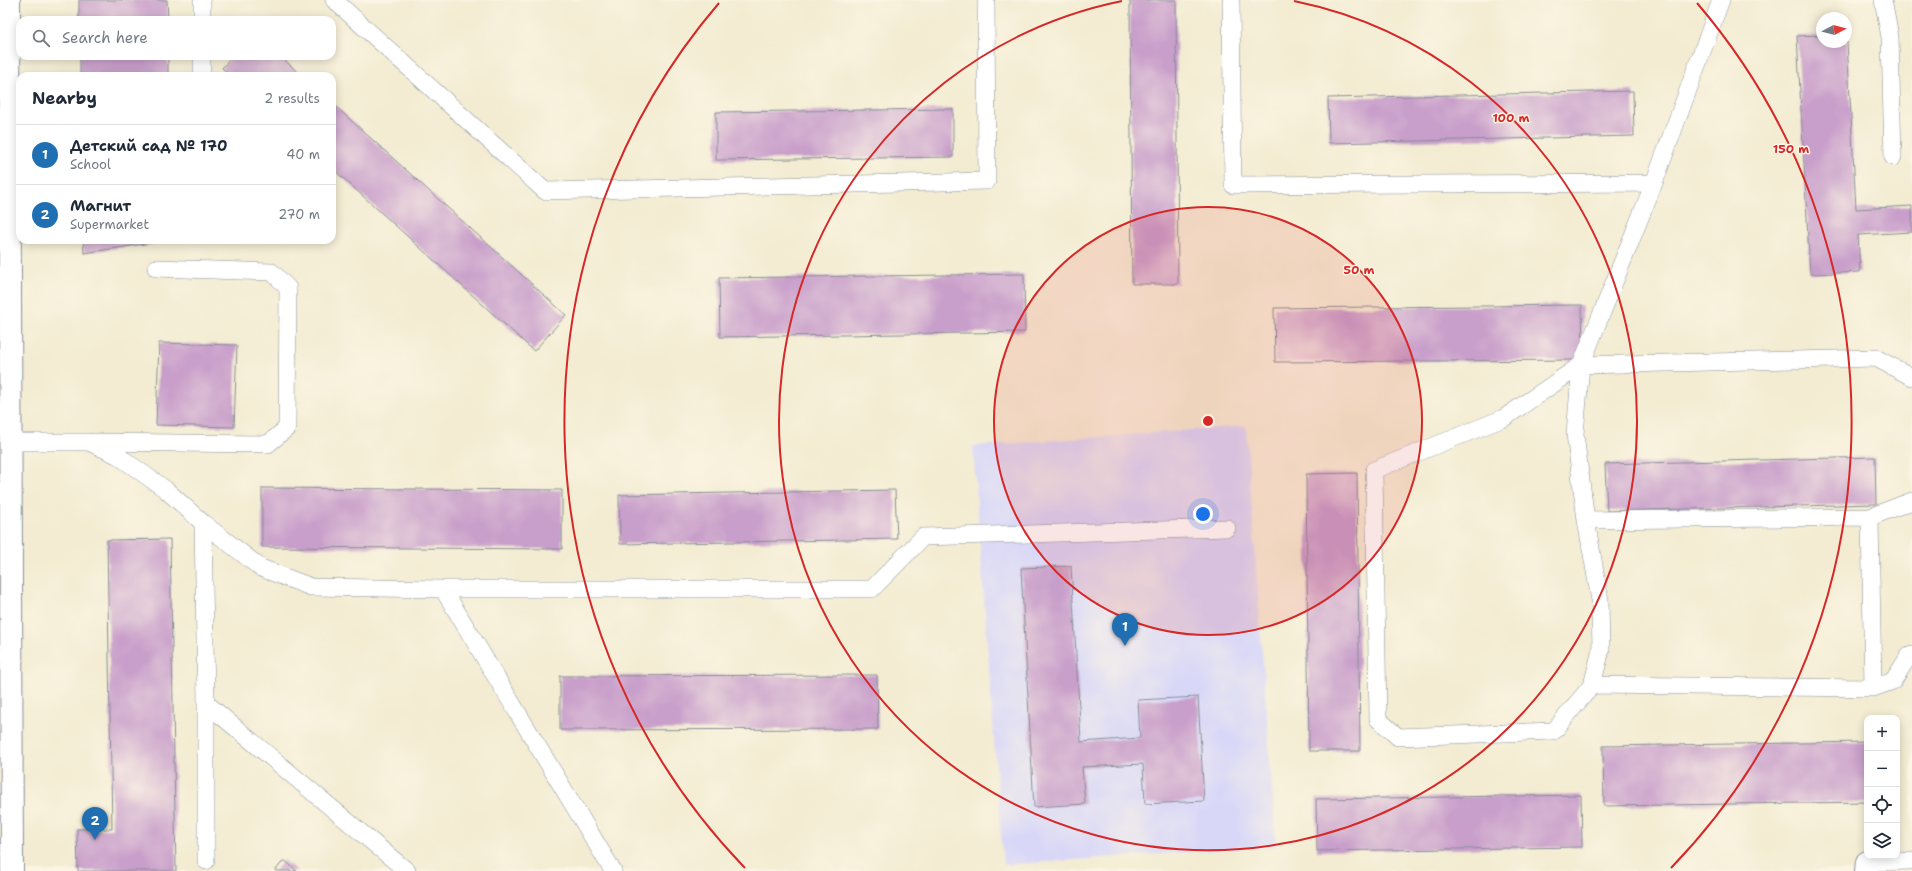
<!DOCTYPE html>
<meta charset="utf-8">
<style>
body{margin:0;font-family:"Shantell Sans",sans-serif;background:#f2f2f3;color:#1f2937}
.controls{position:absolute;right:12px;bottom:12px;display:grid;overflow:hidden;border-radius:8px;box-shadow:0 2px 10px #0003}
.controls button{width:36px;height:36px;display:grid;place-items:center;padding:0;border:0;border-bottom:1px solid #e0e1e3;background:#fff;color:#1f2937;font:20px sans-serif}
.compass{position:absolute;left:1816px;top:12px;width:36px;height:36px;border-radius:50%;background:#fff;box-shadow:0 2px 10px #0003;rotate:83deg}
.you{position:absolute;left:1203px;top:514px;width:14px;height:14px;margin:-10px;border:3px solid #fff;border-radius:50%;background:#1a73e8;box-shadow:0 0 0 6px #1a73e833}
.badge{display:grid;place-items:center;width:26px;height:26px;border-radius:50%;background:#1f6fb2;color:#fff;font-size:13px;font-weight:700}
.pin{position:absolute;translate:-50% -33px;filter:drop-shadow(0 1px 2px #0008)}
.pin::after{content:'';position:absolute;top:21px;width:14px;height:12px;background:inherit;clip-path:polygon(0 0,100% 0,50% 100%)}
.list{margin:0;padding:0;list-style:none}
h2{display:flex;justify-content:space-between;align-items:center;height:52px;margin:0;padding:0 16px;font-size:17px}
h2 small{font-size:13px;font-weight:400;color:#747a83}
.list li{display:grid;grid-template-columns:26px 1fr auto;gap:12px;align-items:center;box-sizing:border-box;height:60px;padding:0 16px;border-top:1px solid #e0e1e3}
.list b{display:block;font-size:15px;white-space:nowrap}
.list p{margin:0;font-size:13px;white-space:nowrap;color:#747a83}
.list em{font-size:13px;font-style:normal;color:#747a83}
.icon{flex:none;width:22px;height:22px;fill:none;stroke:currentColor;stroke-width:2;stroke-linecap:round;stroke-linejoin:round}
.map{position:relative;flex:none;width:1912px;height:871px;overflow:hidden}
.search{position:absolute;background:#fff;box-shadow:0 2px 10px #0003;left:16px;top:16px;width:320px;height:44px;display:flex;align-items:center;gap:10px;box-sizing:border-box;padding:0 14px;border-radius:12px;color:#747a83;font-size:15px}
.panel{position:absolute;background:#fff;box-shadow:0 2px 10px #0003;left:16px;top:72px;width:320px;height:172px;border-radius:12px}
.map>svg:first-child{display:block}
.built{fill:#d8d7f8}
.building{fill:#c89eca}
.lines{fill:none;stroke-linecap:round;stroke-linejoin:round}
.lane-casing{stroke:#878e98;stroke-width:18}
.street-casing{stroke:#878e98;stroke-width:24}
.secondary-casing{stroke:#878e98;stroke-width:24}
.lane{stroke:#fff;stroke-width:17}
.street{stroke:#fff;stroke-width:22}
.secondary{stroke:#fff;stroke-width:22}
.ring{fill:none;stroke:#d62828;stroke-width:2}
.centre{fill:#d62828;stroke:#fcf5e5;stroke-width:2}
.ring-label{font-size:12px;text-anchor:middle;font-weight:bold;fill:#d62828;stroke:#fcf5e5;stroke-width:3;stroke-linejoin:round;paint-order:stroke}
</style>
<div class="map">
<svg width="1912" height="871" viewBox="0 0 1912 871">
<rect width="100%" height="100%" fill="#fcf5e5"/>
<filter id="ink" filterUnits="userSpaceOnUse"><feTurbulence type="fractalNoise" baseFrequency=".025" numOctaves="2"/><feDisplacementMap in="SourceGraphic" scale="8" xChannelSelector="R" yChannelSelector="G"/><feConvolveMatrix kernelMatrix="1 2 1 2 8 2 1 2 1" color-interpolation-filters="sRGB"/></filter>
<filter id="wash" filterUnits="userSpaceOnUse"><feTurbulence type="fractalNoise" baseFrequency=".012" numOctaves="4" result="noise"/><feDisplacementMap in="SourceGraphic" scale="16" xChannelSelector="R" yChannelSelector="G"/><feGaussianBlur stdDeviation="0.9" result="paint"/><feColorMatrix in="noise" values="0 0 0 0 0 0 0 0 0 0 0 0 0 0 0 0 0 1.4 0 .05"/><feComposite in="paint" operator="in"/></filter>
<g filter="url(#wash)">
<rect width="100%" height="100%" fill="#f3ecd2"/>
<path class="built" d="M1246,426l30,420 -273,19 -30,-419z"/>
<g id="blocks">
<path class="building" d="M79,0h88l1,20h-89z
M1130,0h46l2,284h-46z
M1822,35v7h25l9,167 56,-3v26l-54,3 2,37 -50,2 -13,-238z
M80,56h88v20h-88z
M233,56h47l22,20h-71l-9,-8z
M1633,91l1,45 -305,7 -1,-45z
M332,103l234,212 -32,36 -202,-183z
M953,109v48l-237,3v-48z
M83,240h82v1l-81,12z
M1024,274l1,58 -305,5 -1,-59z
M1582,305l1,55 -308,2 -1,-54z
M159,343l78,2 -3,82 -78,-2z
M1875,457l1,47 -269,7 -2,-47z
M1357,473l3,278h-51l-3,-277z
M262,488l300,2v59l-300,-2z
M895,490l2,49 -277,5 -1,-49z
M170,539l6,332h-98l-1,-42h35l-5,-289z
M1071,566l10,176 59,-4 -2,-38 60,-3 6,104 -59,3 -2,-40 -61,3 3,37 -51,3 -13,-239z
M877,675l1,54 -318,1v-54z
M1867,742v60l-263,4 -1,-60z
M1581,795l1,52 -265,4 -1,-52z
M284,860l13,11h-22z"/>
</g>
</g>
<g filter="url(#ink)">
<use href="#blocks" fill-opacity="0" stroke="#878e98" stroke-width="1"/>
<g class="lines">
<g class="lane-casing">
<path id="lane" d="M202,0v20
M334,0l211,191 442,-10 -1,-181
M1231,0l2,185 421,-2
M1883,0l7,37 3,120
M202,56v20
M1912,377l-36,-19 -295,7 -77,53 -130,52 4,249 20,18 156,-6 38,-46 281,3 20,-7 16,-25 3,-1
M11,442h78l28,13 48,34 38,34 58,45 50,19 132,2h429l51,-52 304,-9
M94,442l174,2 19,-16 1,-140 -16,-16 -116,-4
M1870,517l3,171
M1586,520l284,-3 42,-16
M203,523l3,180 201,168
M443,589l170,282
M1592,685l9,-35 -1,-50 -14,-80 -11,-86 6,-69 73,-182 67,-183
M206,703v158
M1867,862l45,-1"/>
</g>
<g class="street-casing">
<path id="street" d="M1866,871l1,-9"/>
</g>
<g class="secondary-casing">
<path id="secondary" d="M9,0l3,871"/>
</g>
<use href="#lane" class="lane"/>
<use href="#street" class="street"/>
<use href="#secondary" class="secondary"/>
</g>
</g>
<circle cx="1208" cy="421" r="214" fill="#d62828" fill-opacity=".12"/>
<g class="ring">
<circle cx="1208" cy="421" r="214"/>
<path d="M1294 1A429 429 0 1 1 1122 1"/>
<path d="M745 868A643 643 0 0 1 719 3M1697 3A643 643 0 0 1 1671 868"/>
</g>
<circle cx="1208" cy="421" r="6" class="centre"/>
<g class="ring-label">
<text x="1511" y="122">100 m</text>
<text x="1791" y="153">150 m</text>
<text x="1359" y="274">50 m</text>
</g>
</svg>
<div class="controls">
<button>+</button>
<button>−</button>
<button><svg class="icon" aria-label="locate" viewBox="0 0 24 24"><circle cx="12" cy="12" r="6"/><path d="M12 2v4M12 18v4M2 12h4M18 12h4"/></svg></button>
<button><svg class="icon" aria-label="layers" viewBox="0 0 24 24"><path d="M12 4l9 5-9 5-9-5zM3 14l9 5 9-5"/></svg></button>
</div>
<svg class="compass" viewBox="-18 -18 36 36"><path d="M0-13l5 13h-10z" fill="#e53935"/><path d="M0 13l5-13h-10z" fill="#747a83"/></svg>
<div class="you"></div>
<div class="pin badge" style="left:1125px;top:646px">1</div>
<div class="pin badge" style="left:95px;top:840px">2</div>
<div class="search"><svg class="icon" aria-label="search" viewBox="0 0 24 24"><circle cx="10" cy="10" r="6"/><path d="M15 15l6 6"/></svg>Search here</div>
<section class="panel">
<h2>Nearby<small>2 results</small></h2>
<ul class="list">
<li><span class="badge">1</span><div><b>Детский сад № 170</b><p>School</p></div><em>40 m</em></li>
<li><span class="badge">2</span><div><b>Магнит</b><p>Supermarket</p></div><em>270 m</em></li>
</ul>
</section>
</div>
